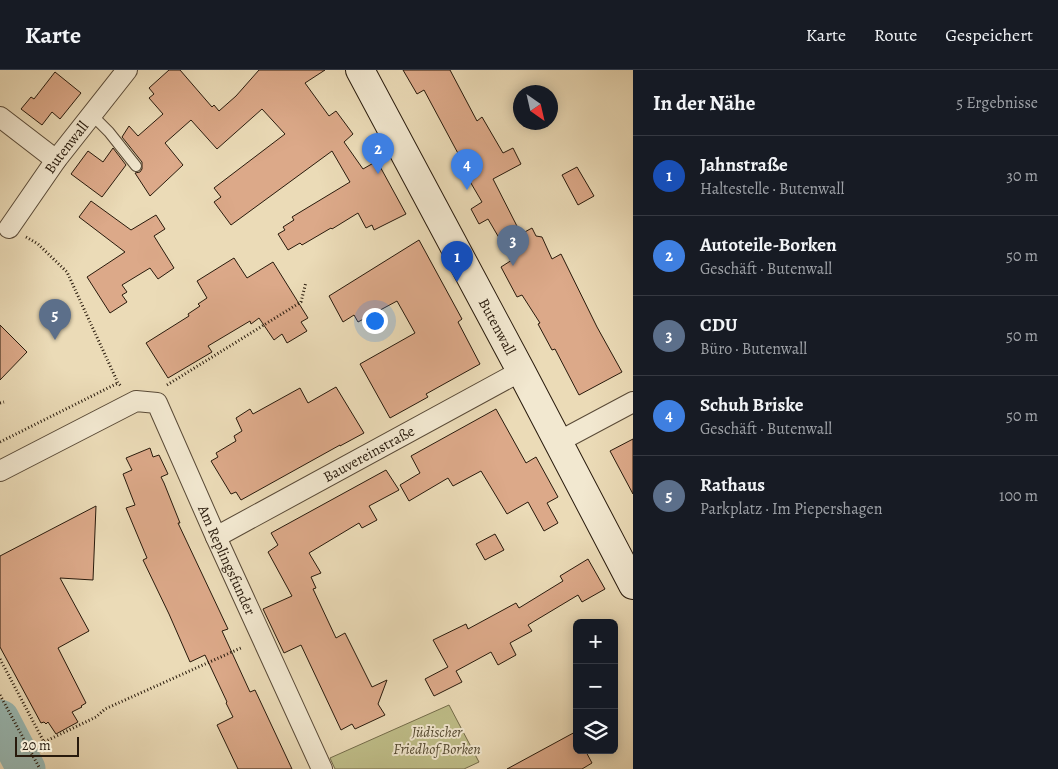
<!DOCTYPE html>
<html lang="de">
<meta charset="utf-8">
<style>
body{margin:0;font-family:Alegreya,serif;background:#20242c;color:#f1f3f6}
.controls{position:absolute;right:15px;bottom:15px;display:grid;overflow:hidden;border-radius:8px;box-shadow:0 2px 12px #0003}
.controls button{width:45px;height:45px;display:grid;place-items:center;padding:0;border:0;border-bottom:1px solid #363941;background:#171b24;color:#f1f3f6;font:25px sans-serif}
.compass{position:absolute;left:513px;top:15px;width:45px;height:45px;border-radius:50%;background:#171b24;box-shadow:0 2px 12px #0003;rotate:146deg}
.scale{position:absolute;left:15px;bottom:12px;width:64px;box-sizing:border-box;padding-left:5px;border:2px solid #281a0c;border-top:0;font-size:14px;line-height:18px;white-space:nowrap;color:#281a0c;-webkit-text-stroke:4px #f2e8d0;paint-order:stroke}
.you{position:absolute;left:374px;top:250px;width:18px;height:18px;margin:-12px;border:4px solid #fff;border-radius:50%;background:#1a73e8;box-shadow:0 0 0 8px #1a73e833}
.badge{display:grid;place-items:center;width:32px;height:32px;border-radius:50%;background:#c59692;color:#fff;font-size:16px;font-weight:700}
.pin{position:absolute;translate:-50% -41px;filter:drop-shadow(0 1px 2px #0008)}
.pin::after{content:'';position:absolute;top:26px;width:18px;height:15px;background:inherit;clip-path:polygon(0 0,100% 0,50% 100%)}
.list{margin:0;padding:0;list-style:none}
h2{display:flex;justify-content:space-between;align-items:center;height:65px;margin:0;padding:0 20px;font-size:21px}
h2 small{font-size:16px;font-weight:400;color:#9ea1a6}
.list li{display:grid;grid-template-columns:32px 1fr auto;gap:15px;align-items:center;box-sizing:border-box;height:80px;padding:0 20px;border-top:1px solid #363941}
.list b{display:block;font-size:19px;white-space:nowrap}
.list p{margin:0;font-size:16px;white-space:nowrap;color:#9ea1a6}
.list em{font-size:16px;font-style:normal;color:#9ea1a6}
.icon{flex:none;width:28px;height:28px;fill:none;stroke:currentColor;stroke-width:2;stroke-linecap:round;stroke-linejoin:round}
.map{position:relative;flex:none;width:633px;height:699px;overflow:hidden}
header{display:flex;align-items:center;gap:30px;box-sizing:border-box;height:70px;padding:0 25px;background:#171b24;border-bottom:1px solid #363941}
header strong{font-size:24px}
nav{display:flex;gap:28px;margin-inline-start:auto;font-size:18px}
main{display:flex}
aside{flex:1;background:#171b24}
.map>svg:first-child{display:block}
.green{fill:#bfbe89;stroke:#746c4a}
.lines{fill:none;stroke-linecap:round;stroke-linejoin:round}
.river{stroke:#99bab5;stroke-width:39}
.building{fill:#dca989;stroke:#281a0c}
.service-casing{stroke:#594a37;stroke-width:12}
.minor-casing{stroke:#594a37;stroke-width:22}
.secondary-casing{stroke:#281a0c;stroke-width:30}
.path{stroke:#281a0c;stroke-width:3;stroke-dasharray:1 2.5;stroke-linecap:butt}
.service{stroke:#f2e8d0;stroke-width:10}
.minor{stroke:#f2e8d0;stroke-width:20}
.secondary{stroke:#f2e8d0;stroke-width:28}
.labels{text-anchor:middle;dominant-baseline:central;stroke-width:4;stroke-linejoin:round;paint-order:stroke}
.street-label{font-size:15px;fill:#281a0c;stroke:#f2e8d0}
.park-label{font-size:15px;font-style:italic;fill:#554b32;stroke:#f2e8d0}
</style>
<header>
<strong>Karte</strong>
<nav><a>Karte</a><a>Route</a><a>Gespeichert</a></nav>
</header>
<main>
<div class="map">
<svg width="633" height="699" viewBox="0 0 633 699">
<rect width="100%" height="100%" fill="#ebdbb7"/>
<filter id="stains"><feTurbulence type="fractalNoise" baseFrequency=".004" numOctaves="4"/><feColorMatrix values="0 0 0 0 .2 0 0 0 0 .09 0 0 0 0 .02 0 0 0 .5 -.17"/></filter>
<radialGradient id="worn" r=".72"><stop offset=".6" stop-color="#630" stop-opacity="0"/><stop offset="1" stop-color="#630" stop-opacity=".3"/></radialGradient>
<path class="green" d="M449,635l30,57 -15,7h-129l-5,-11z"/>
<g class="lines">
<path class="river" d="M0,649l26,50"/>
</g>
<path class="building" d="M169,0h11l32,37 2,-2 5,6 17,-15 23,-26h66l-20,13 24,33 7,-5 17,23 -9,8 19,27 14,-8 29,53 -32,16 -2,-5 -6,3 -8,-15 -26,16 -1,-1 -29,17 -2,-2 -12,7 -10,-16 7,-4 -2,-3 11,-7 -2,-3 58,-35 -18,-31 -101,74 -17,-23 7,-5 -7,-9 71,-54 -23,-25 -45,40 -26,-29 -26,23 18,22 -33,31 -15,-23 5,-1 2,-3v-7l-20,-25 7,-11 9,10 25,-22 -14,-16 5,-4 -5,-6z
M403,0h47l27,51 5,-4 21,36 10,-5 8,16 -28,15 28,55 11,-6 4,8 6,1 10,22 9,-5 36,73 25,45 -43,23 -24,-46 -3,1 -14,-26 2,-1 -18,-28 -5,2 -16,-30 11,-7 -24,-41 -9,5 -8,-15 11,-7 -17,-29 3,-1 -44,-82 -7,4z
M55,2l26,21 -21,26 -8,-7 -10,13 -21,-16 10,-12 3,2z
M113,78l13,17 -24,32 -31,-23 17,-23 15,11z
M577,97l17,29 -16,9 -16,-30z
M91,131l40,29 25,-15 9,14 -11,7 20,32 -16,11 -8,-11 -28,17 5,7 -5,3 5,7 -17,11 -23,-36 38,-25 -46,-35z
M419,170l43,79 -4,3 22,42 -54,30 2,3 -38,21 -30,-54 55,-31 -18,-32 -39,21 -4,-7 -11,7 -14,-26z
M234,188l13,20 26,-16 35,56 -7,4 6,9 -20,12 -5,-9 -8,6 -15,-22 -8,6 -1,-3 -42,25 4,6 -44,26 -22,-35 43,-27 -1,-2 12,-8 -2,-2 9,-6 -10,-17z
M0,255l27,27 -27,28z
M336,317l28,46 -24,13v-1l-99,55 -5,-8 -5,2 -20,-33 7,-4 -2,-4 20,-12 -2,-5 8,-5 -6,-13 14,-9 3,5 47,-26 8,15z
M496,339l30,54 10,-6 22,40 -11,6 11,20 -14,8 -16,-29 -21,12 -26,-43 -28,15 -5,-8 -39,23 -9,-16 20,-12 -9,-17z
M633,369v55l-23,-43z
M150,378l3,9 6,-2 9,19 -7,3 3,6 16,40h-2l50,106 -6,2 28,61 5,-2 37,79h-54l-21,-44 16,-8 -7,-14 1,-1 -22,-47 -15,7 -21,-48 -26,-54 4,-2 -21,-50 9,-3 -12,-31 9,-4 -6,-12z
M386,400l13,20 -30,16 8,14 -15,8 -3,-5 -50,30 12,20 -10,4 5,11 -3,1 23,49 9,-5 27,54 15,-7 -9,24 7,11 -30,14 -3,-5 -11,6 -40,-85 -17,8 -21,-44 29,-13 -24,-44 10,-7 -7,-12z
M96,436l-3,74 -33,-2 29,53 -31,17 28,55 -5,3 1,1 -10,5 6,10 -22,12 -8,-12 -2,2 -2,-2 -3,1 -41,-76v-91z
M495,464l9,16 -19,10 -9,-16z
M588,489l17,30 -23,13 -4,-7 -50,30 4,6 -22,12 6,12 -18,10 -7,-13 -35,19 6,11 -28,14 -9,-17 23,-12 -15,-27 33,-16 2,5 48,-26 3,5 44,-27 -3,-5z
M577,661v19h8l7,13 -10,6h-75z"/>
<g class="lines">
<g class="service-casing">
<path id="service" d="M92,45l17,17 27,34"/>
</g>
<g class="minor-casing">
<g id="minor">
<path d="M0,47l56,43"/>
<path id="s1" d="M9,158l47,-68 71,-90"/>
<path d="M558,372l75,-40"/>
<path id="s2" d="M0,401l136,-70 21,2 59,134 106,232"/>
<path id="s3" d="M216,467l305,-166"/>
</g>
</g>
<g class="secondary-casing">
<g id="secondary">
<path id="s4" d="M360,0l161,301 112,214"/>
</g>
</g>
<path class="path" d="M26,167l12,7 29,28 51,111 4,4
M167,315l134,-83 5,-20
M0,333l4,-1
M0,372l118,-59
M0,589l44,83 52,-25 9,-8 138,-62
M0,625l40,74"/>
<use href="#service" class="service"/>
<use href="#minor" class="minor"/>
<use href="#secondary" class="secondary"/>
</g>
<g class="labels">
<g class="street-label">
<text stroke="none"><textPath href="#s1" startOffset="99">Butenwall</textPath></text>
<text stroke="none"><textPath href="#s4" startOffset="291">Butenwall</textPath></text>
<text stroke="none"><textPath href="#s3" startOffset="174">Bauvereinstraße</textPath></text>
<text stroke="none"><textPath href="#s2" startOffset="346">Am Replingsfunder</textPath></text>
</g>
<g class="park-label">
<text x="437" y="662">Jüdischer<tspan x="437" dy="17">Friedhof Borken</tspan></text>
</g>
</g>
<rect width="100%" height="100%" filter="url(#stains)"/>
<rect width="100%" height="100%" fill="url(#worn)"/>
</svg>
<div class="controls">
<button>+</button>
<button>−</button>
<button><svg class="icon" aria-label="layers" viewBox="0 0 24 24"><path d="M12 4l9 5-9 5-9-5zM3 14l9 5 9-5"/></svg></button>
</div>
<svg class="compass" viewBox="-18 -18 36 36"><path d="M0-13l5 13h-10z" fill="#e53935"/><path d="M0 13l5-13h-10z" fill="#9ea1a6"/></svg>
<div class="scale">20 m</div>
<div class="you"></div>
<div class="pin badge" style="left:457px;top:212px;background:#1a4fb4">1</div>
<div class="pin badge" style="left:378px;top:104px;background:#3f7fe0">2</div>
<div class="pin badge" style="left:513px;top:196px;background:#5c6f8a">3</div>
<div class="pin badge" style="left:467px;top:120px;background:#3f7fe0">4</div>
<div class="pin badge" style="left:55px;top:270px;background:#5c6f8a">5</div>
</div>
<aside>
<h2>In der Nähe<small>5 Ergebnisse</small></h2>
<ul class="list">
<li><span class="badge" style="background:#1a4fb4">1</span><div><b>Jahnstraße</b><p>Haltestelle · Butenwall</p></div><em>30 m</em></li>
<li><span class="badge" style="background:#3f7fe0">2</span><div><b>Autoteile-Borken</b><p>Geschäft · Butenwall</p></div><em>50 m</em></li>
<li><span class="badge" style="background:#5c6f8a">3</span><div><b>CDU</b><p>Büro · Butenwall</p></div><em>50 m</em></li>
<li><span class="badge" style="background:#3f7fe0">4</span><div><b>Schuh Briske</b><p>Geschäft · Butenwall</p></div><em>50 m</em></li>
<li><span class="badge" style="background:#5c6f8a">5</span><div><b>Rathaus</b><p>Parkplatz · Im Piepershagen</p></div><em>100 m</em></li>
</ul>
</aside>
</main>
